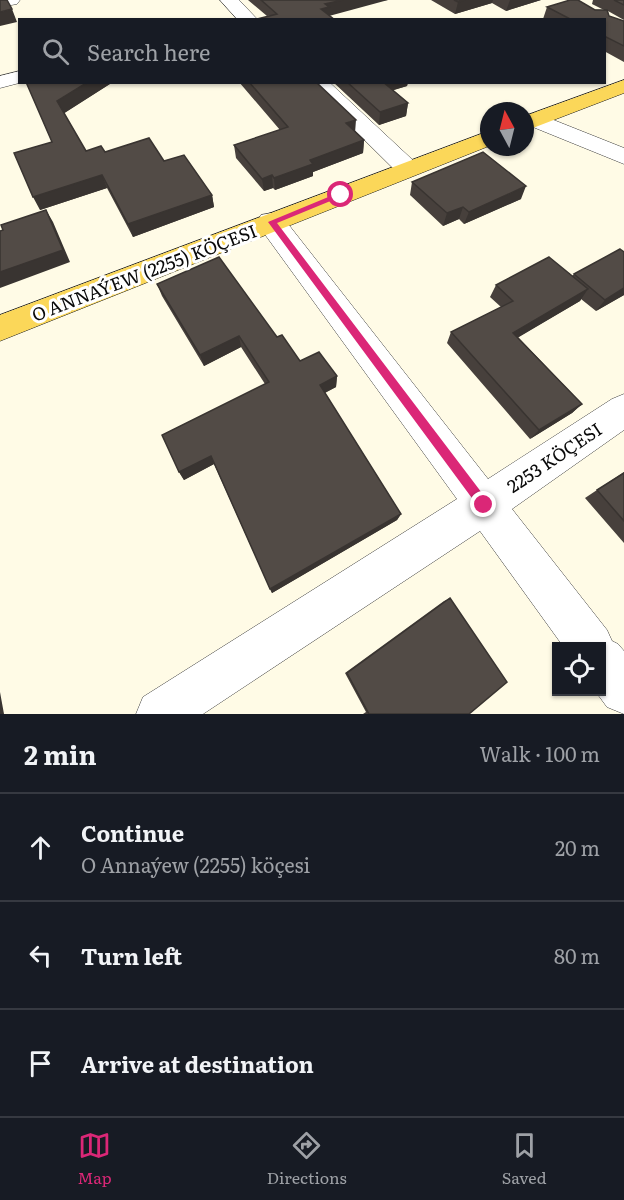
<!DOCTYPE html>
<meta charset="utf-8">
<style>
body{margin:0;font-family:Literata,serif;background:#242831;color:#f1f3f6}
.controls{position:absolute;right:18px;bottom:18px;display:grid;overflow:hidden;border-radius:0px;box-shadow:0 2px 4px #0004}
.controls button{width:54px;height:54px;display:grid;place-items:center;padding:0;border:0;border-bottom:2px solid #363941;background:#171b24;color:#f1f3f6;font:30px sans-serif}
.compass{position:absolute;left:480px;top:102px;width:54px;height:54px;border-radius:50%;background:#171b24;box-shadow:0 2px 4px #0004;rotate:353deg}
.stop{position:absolute;width:18px;height:18px;margin:-14px;border:4px solid #db2777;border-radius:50%;background:#fff}
.stop.end{background:#db2777;border-color:#fff;box-shadow:0 2px 6px #0008}
.list{margin:0;padding:0;list-style:none}
h2{display:flex;justify-content:space-between;align-items:center;height:78px;margin:0;padding:0 24px;font-size:26px}
h2 small{font-size:20px;font-weight:400;color:#9ea1a6}
.list li{display:grid;grid-template-columns:39px 1fr auto;gap:18px;align-items:center;box-sizing:border-box;height:108px;padding:0 24px;border-top:2px solid #363941}
.list b{display:block;font-size:22px;white-space:nowrap}
.list p{margin:0;font-size:20px;white-space:nowrap;color:#9ea1a6}
.list em{font-size:20px;font-style:normal;color:#9ea1a6}
.icon{flex:none;width:33px;height:33px;fill:none;stroke:currentColor;stroke-width:2;stroke-linecap:round;stroke-linejoin:round}
.map{position:relative;flex:none;width:624px;height:714px;overflow:hidden}
.search{position:absolute;background:#171b24;box-shadow:0 2px 4px #0004;left:18px;right:18px;top:18px;height:66px;display:flex;align-items:center;gap:15px;box-sizing:border-box;padding:0 21px;border-radius:0px;color:#9ea1a6;font-size:22px}
.sheet{height:402px;background:#171b24}
nav{display:flex;justify-content:space-around;align-items:center;box-sizing:border-box;height:84px;border-top:2px solid #363941;background:#171b24;font-size:16px;color:#9ea1a6}
nav a{display:grid;justify-items:center;gap:3px}
nav .on{color:#db2777}
.map>svg:first-child{display:block}
.lines{fill:none;stroke-linecap:round;stroke-linejoin:round}
.minor-casing{stroke:#3c3c3c;stroke-width:1}
.major-casing{stroke:#1a1a1a;stroke-width:1}
.minor{fill:#fff;fill-rule:evenodd}
.major{fill:#fbd759;fill-rule:evenodd}
.wall{fill:#47403c}
.shaded-wall{fill:#393431}
.building{fill:#524b46;stroke:#393431;stroke-width:1.5}
.route{fill:#db2777}
.labels{text-anchor:middle;dominant-baseline:central;stroke-width:6;stroke-linejoin:round;paint-order:stroke}
.street-label{font-size:18px;fill:#090909;stroke:#fff}
</style>
<div class="map">
<svg width="624" height="714" viewBox="0 0 624 714">
<rect width="100%" height="100%" fill="#fffbe6"/>
<g class="lines">
<g class="minor-casing">
<path id="minor" d="M0,0h20l-3,4 -17,3z
M220,0h19l19,20h-20z
M20,71v11h3l-23,6v-12z
M306,82h23l88,82 3,5 -3,5 -9,3 -9,-3z
M536,113l88,35v16l-96,-39 -3,-5 3,-5z
M271,213l10,2 207,264 124,-80 12,-5v36l-112,79 95,121 5,11 6,3 6,7v63l-17,-7 -11,-15h6v-46h-39l-83,-115 -277,183h-67l7,-17 314,-198 -196,-270 -4,-7 4,-7z"/>
</g>
<g class="major-casing">
<path id="major" d="M624,80v13l-99,38v-15z
M489,131v15l-489,195v-26z"/>
</g>
<use href="#minor" class="minor"/>
<use href="#major" class="major"/>
</g>
<path class="wall" d="M248,0h140l-121,16z
M431,0h110l-35,11 -14,-8 -37,11z
M593,0h31v20l-16,-9 1,5 15,5v41l-20,-11v-31l-61,-1 4,-12 57,3 -12,-6z
M26,82h87l-49,31 22,38 19,1 59,9 48,34 2,12 -81,30 -26,-49 -67,22 12,-68z
M239,82h77l39,49 9,9 -1,13 -50,19v4l-38,14 -2,-2 -9,3 -28,-33 -2,-13 46,-15z
M333,82h75l-1,4 -14,4 15,13 -2,13 -27,9z
M412,182l109,17 -57,25 -5,-5 -16,7 -33,-31z
M574,274l50,21 -28,16 -15,-12 -1,2 -62,36 64,67 -10,9 -42,26 -83,-96 4,-11 50,-25 -11,-10 6,-12 76,-9z
M157,284l120,53 23,24 37,15 -1,11 -11,6 76,121 -4,6 -125,73 -58,-129 -30,16 -5,-8 86,-88 -24,-37 -37,19 -42,-70z
M624,472v71l-39,-45z
M450,598l19,116h-106l3,-2 -21,-39 99,-72z"/>
<path class="shaded-wall" d="M343,0h45l-59,16 -8,-7 4,-5z
M465,0h28l-1,3 -37,11 3,-12z
M510,0h31l-35,11z
M12,9l5,13 -17,4v-14z
M88,82h25l-50,32 -6,-13z
M382,82h26l-1,4 -26,8z
M408,103l-2,13 -27,9 1,-13z
M356,120l-1,13 -9,-10z
M364,140l-1,13 -50,19v4l-38,14 -1,-12 36,-18z
M102,175l5,13 -67,22 -7,-13z
M272,175l1,13 -9,3 -2,-12z
M526,186l-5,13 -57,25 5,-12z
M212,195l2,12 -81,30 -5,-13z
M463,207l-4,12 -16,7 4,-13z
M46,210l7,12 17,40 -70,26v-16z
M624,288v7l-28,16 9,-11z
M588,289l-8,12 -73,43 6,-11z
M239,336l2,11 -37,19 -4,-11z
M337,376l-1,11 -16,8v-10z
M582,404l-10,9 -42,26 9,-9z
M211,456l3,8 -30,16 -5,-8z
M401,514l-4,6 -125,73 -2,-4z
M0,692l4,22h-4z"/>
<path class="building" d="M0,0h7l5,9 -12,3z
M261,0h82l-18,4 4,3 -8,2 14,11h-82l24,-6z
M454,0h11l-7,2z
M570,0h8l17,10h12l2,6 15,5v25l-20,-10v-16h-32l-25,-13z
M614,0h10v5z
M26,82h62l-31,19 29,50 15,-5 4,6 44,-14 15,23 20,-6 28,40 -84,29 -26,-49 -69,22 -19,-44 38,-11z
M249,82h67l40,38 -10,3 18,17 -54,20 3,4 -39,14 -2,-3 -10,4 -28,-34 54,-18z
M347,82h36l25,21 -28,9z
M483,152l43,34 -57,26 -6,-5 -16,6 -35,-31z
M46,210l17,40 -63,22v-41l3,-1 -2,-5z
M620,249l4,3v36l-19,12 -31,-26z
M219,257l58,80 5,-2 18,26 19,-9 18,24 -17,9 81,129 -131,75 -59,-133 -32,16 -17,-37 107,-53 -30,-46 -39,19 -43,-71z
M549,257l39,32 -75,44 69,71 -43,26 -88,-98 62,-31 -17,-16z
M624,473v48l-27,-31z
M450,598l57,84 -38,32h-100l-22,-41z"/>
<path class="route" d="M338,193l7,2 -68,28 211,278v8h-8l-212,-287z"/>
<g class="labels">
<g class="street-label">
<text transform="translate(144 272) rotate(-21)">O ANNAÝEW (2255) KÖÇESI</text>
<text transform="translate(554 457) rotate(-34)">2253 KÖÇESI</text>
</g>
</g>
</svg>
<div class="controls">
<button><svg class="icon" aria-label="locate" viewBox="0 0 24 24"><circle cx="12" cy="12" r="6"/><path d="M12 2v4M12 18v4M2 12h4M18 12h4"/></svg></button>
</div>
<svg class="compass" viewBox="-18 -18 36 36"><path d="M0-13l5 13h-10z" fill="#e53935"/><path d="M0 13l5-13h-10z" fill="#9ea1a6"/></svg>
<div class="stop" style="left:341px;top:195px"></div>
<div class="stop end" style="left:484px;top:505px"></div>
<div class="search"><svg class="icon" aria-label="search" viewBox="0 0 24 24"><circle cx="10" cy="10" r="6"/><path d="M15 15l6 6"/></svg>Search here</div>
</div>
<section class="sheet">
<h2>2 min<small>Walk · 100 m</small></h2>
<ul class="list">
<li><svg class="icon" aria-label="ahead" viewBox="0 0 24 24"><path d="M12 20V5M6 11l6-6 6 6"/></svg><div><b>Continue</b><p>O Annaýew (2255) köçesi</p></div><em>20 m</em></li>
<li><svg class="icon" aria-label="left" viewBox="0 0 24 24"><path d="M17 20v-9H6M10 6l-5 5 5 5"/></svg><div><b>Turn left</b></div><em>80 m</em></li>
<li><svg class="icon" aria-label="arrive" viewBox="0 0 24 24"><path d="M6 21V4h12l-3 4 3 4H6"/></svg><div><b>Arrive at destination</b></div></li>
</ul>
</section>
<nav>
<a class="on"><svg class="icon" aria-label="map" viewBox="0 0 24 24"><path d="M3 6l6-2 6 2 6-2v14l-6 2-6-2-6 2zM9 4v14M15 6v14"/></svg>Map</a>
<a><svg class="icon" aria-label="directions" viewBox="0 0 24 24"><path d="M12 3l9 9-9 9-9-9zM9 14v-3h6M13 9l2 2-2 2"/></svg>Directions</a>
<a><svg class="icon" aria-label="saved" viewBox="0 0 24 24"><path d="M7 4h10v16l-5-4-5 4z"/></svg>Saved</a>
</nav>
